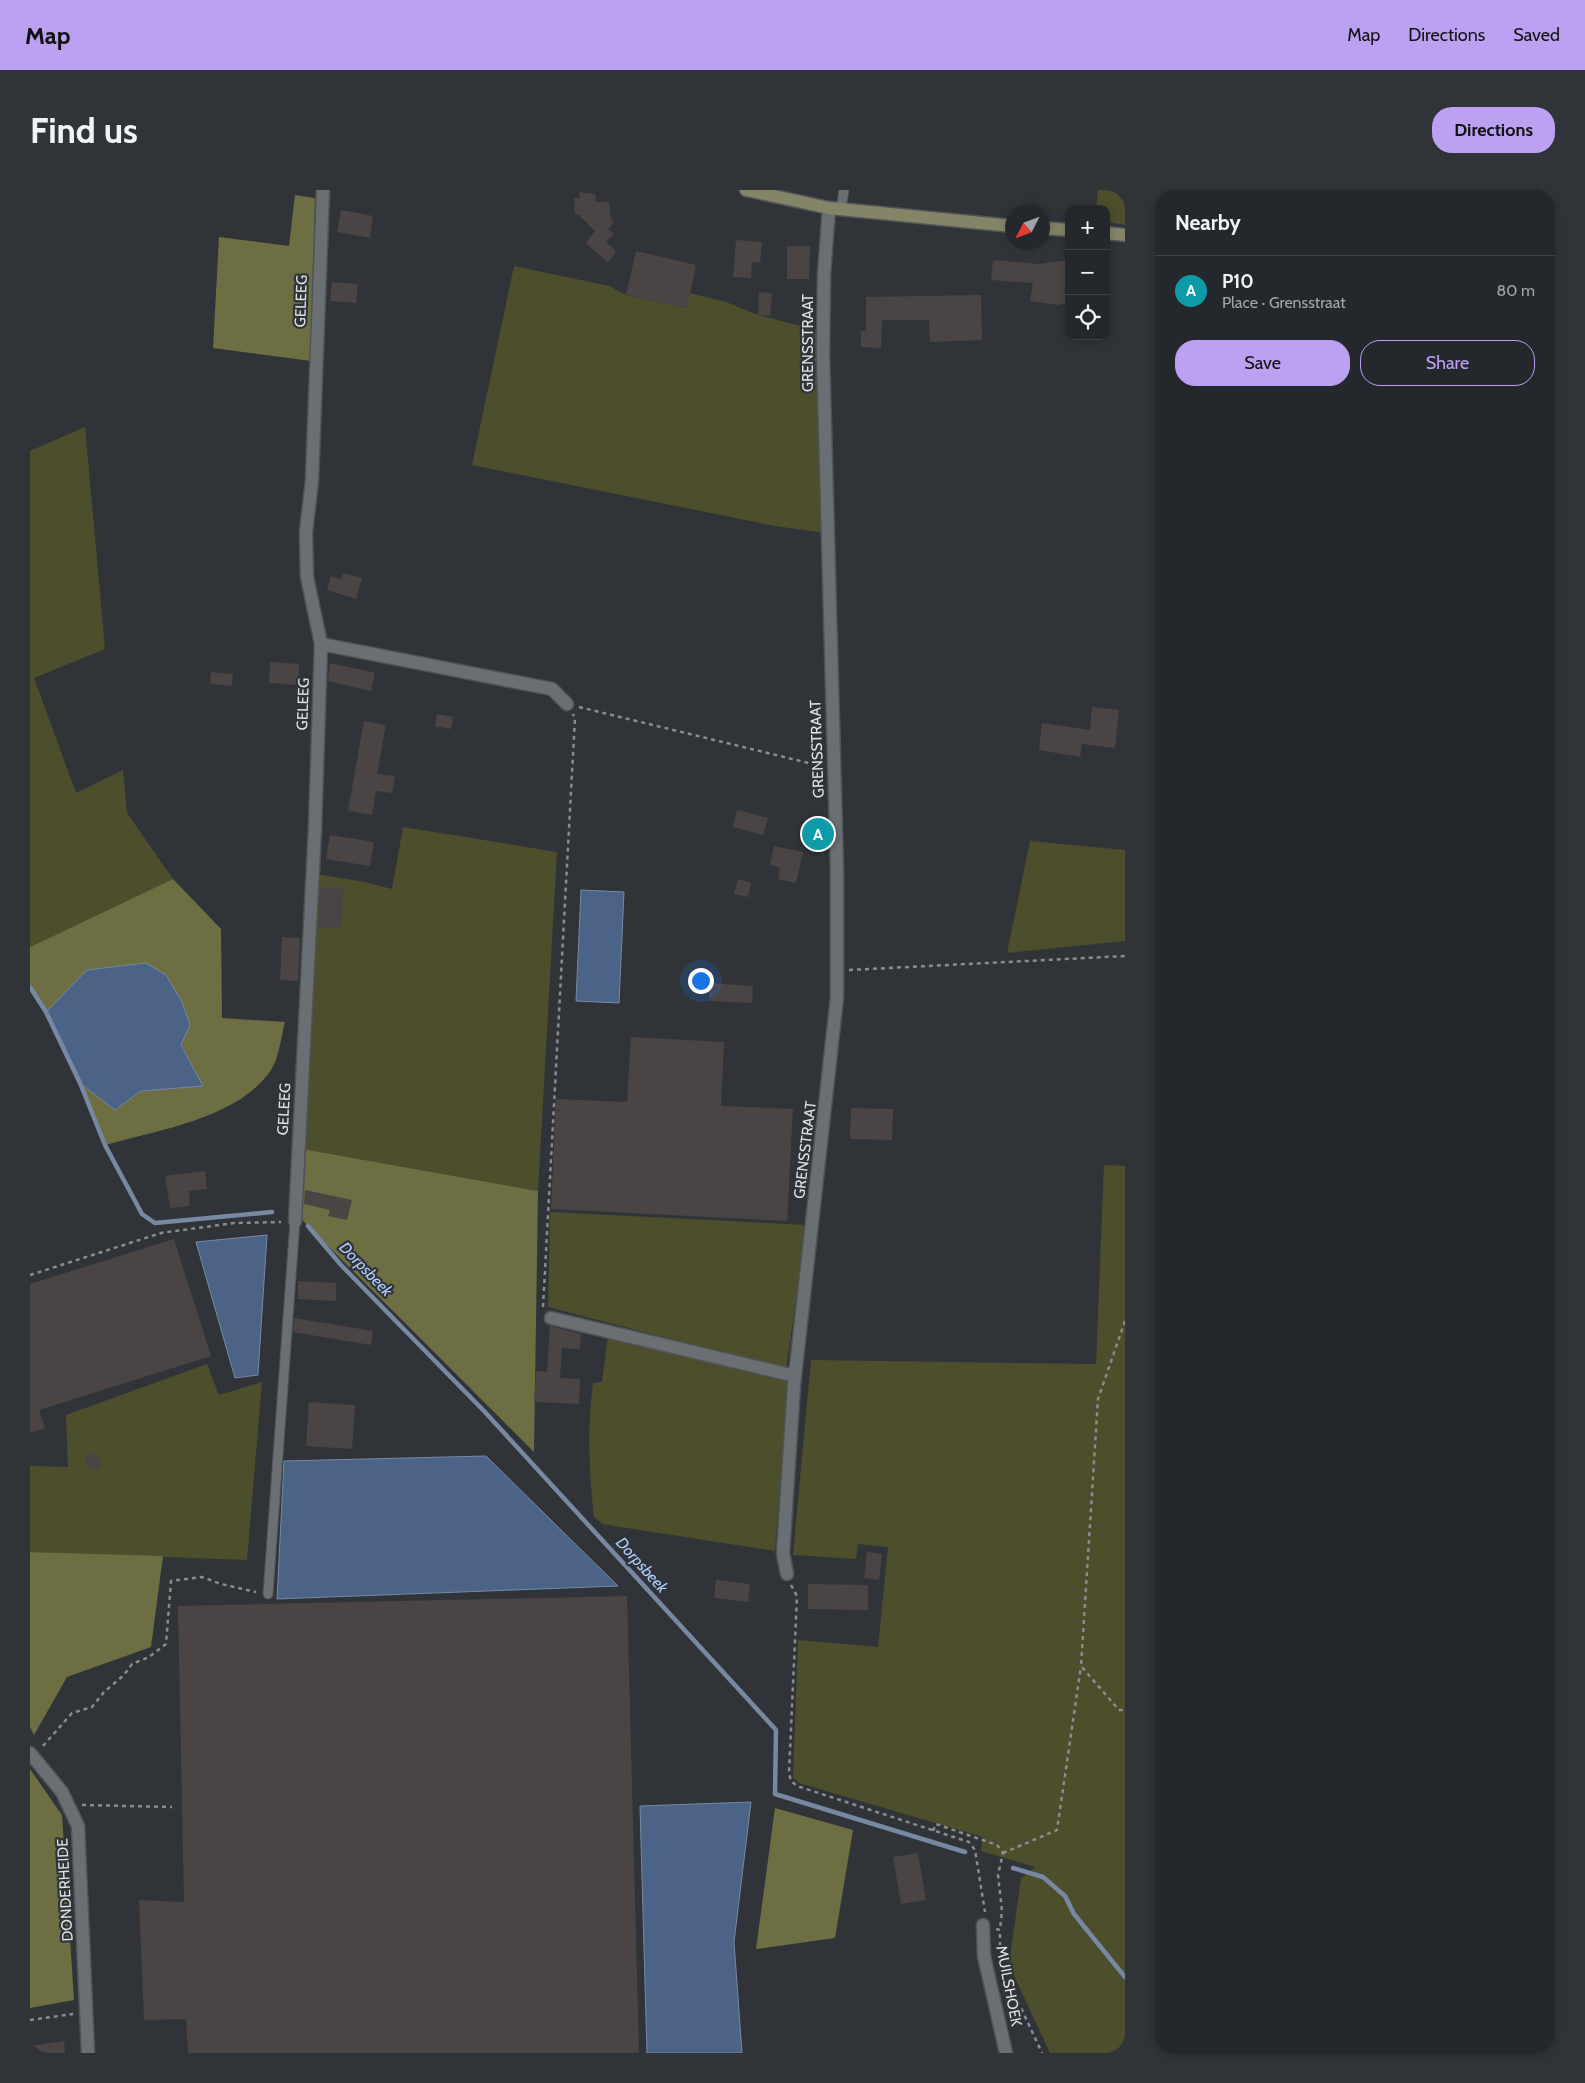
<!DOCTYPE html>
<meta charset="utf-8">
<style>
body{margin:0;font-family:Cabin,sans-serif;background:#303337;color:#f1f3f6}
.controls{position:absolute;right:15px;top:15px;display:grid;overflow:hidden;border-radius:10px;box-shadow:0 2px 8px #0003}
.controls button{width:45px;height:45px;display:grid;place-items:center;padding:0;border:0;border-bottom:1px solid #414447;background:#24272b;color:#f1f3f6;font:25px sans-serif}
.compass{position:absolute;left:975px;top:15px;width:45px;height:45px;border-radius:50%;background:#24272b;box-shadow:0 2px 8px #0003;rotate:228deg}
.you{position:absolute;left:670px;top:790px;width:18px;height:18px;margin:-12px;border:4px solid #fff;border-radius:50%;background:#1a73e8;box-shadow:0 0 0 8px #1a73e833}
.badge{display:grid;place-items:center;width:32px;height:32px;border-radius:50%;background:#bca0f2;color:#fff;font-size:16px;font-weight:700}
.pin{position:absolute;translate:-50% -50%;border:2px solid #fff;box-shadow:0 1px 5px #0006}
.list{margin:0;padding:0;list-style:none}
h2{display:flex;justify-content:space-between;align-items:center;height:65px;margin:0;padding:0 20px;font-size:21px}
h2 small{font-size:16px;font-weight:400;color:#a3a5a9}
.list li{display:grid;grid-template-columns:32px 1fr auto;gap:15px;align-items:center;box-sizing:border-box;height:70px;padding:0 20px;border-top:1px solid #414447}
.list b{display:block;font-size:19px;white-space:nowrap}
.list p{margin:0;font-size:16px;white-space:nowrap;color:#a3a5a9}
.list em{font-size:16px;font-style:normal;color:#a3a5a9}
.actions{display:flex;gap:10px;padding:15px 20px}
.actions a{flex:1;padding:11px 0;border:1px solid #bca0f2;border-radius:20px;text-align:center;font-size:18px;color:#bca0f2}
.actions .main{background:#bca0f2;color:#111}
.icon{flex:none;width:28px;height:28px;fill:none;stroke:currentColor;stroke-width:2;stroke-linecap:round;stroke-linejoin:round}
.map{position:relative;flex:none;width:1095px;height:1863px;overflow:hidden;border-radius:20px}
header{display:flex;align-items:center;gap:30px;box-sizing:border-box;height:70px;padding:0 25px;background:#bca0f2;color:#111}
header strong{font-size:24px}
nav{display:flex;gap:28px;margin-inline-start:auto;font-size:18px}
.intro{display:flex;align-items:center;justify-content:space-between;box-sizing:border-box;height:120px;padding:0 30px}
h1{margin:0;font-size:35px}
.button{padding:12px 22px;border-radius:20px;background:#bca0f2;color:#111;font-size:18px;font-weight:700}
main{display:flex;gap:30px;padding:0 30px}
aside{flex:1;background:#24272b;border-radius:20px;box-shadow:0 2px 8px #0003}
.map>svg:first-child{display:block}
.green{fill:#4d4e2c}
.forest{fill:#6d6e42}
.water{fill:#4b6386;stroke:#7789a2}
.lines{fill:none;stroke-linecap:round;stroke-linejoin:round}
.stream{stroke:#7789a2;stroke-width:4.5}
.building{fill:#4b4444}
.lane-casing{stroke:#505357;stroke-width:11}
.street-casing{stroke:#505357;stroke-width:15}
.secondary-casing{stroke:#505357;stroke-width:15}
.path{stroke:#898c90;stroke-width:2.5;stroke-dasharray:4 4;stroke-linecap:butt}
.lane{stroke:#6a6f74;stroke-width:9}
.street{stroke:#6a6f74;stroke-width:12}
.secondary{stroke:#848567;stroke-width:12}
.labels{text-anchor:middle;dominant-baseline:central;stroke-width:4.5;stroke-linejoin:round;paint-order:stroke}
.street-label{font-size:15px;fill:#dfe2e5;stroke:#303439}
.water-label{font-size:16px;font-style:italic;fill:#adcdfc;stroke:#303439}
</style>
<header>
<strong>Map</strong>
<nav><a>Map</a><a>Directions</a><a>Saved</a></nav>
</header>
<div class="intro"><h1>Find us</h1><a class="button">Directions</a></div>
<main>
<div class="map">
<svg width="1095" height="1863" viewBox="0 0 1095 1863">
<rect width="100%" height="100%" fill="#303439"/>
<path class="green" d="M1068,0h27v35l-19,-3v-13h-10z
M484,76l95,20 17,9 60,13 4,-15 36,9 32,13 62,16 6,202 -51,-7 -303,-61z
M55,237l20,222 -71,29 42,115 47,-23 4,43 46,66 -143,68v-496z
M373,637l154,25 -19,339 -235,-42 12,-275 50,8 27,7z
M1000,651l95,9v91l-118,12z
M1074,975l21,1v887h-75l-41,-88 12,-87 14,-11 -54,-16 2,-14 -184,-54 -6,-6 5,-137 80,7 10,-100 -30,-3 -2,15 -63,-4 18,-195 285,4z
M520,1022l257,13 -21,144 -238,-62z
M578,1146l180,46 -13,169 -161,-25 -11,-2 -9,-7c-5,-48 -7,-86 -1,-134l9,-1z
M177,1174l12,31 43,-13 -15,178 -217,-8v-86l38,1 -2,-52z"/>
<path class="forest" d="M265,5l20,3 -4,163 -98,-13 6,-111 70,9z
M143,689l48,50 1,89 63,4c-4,15 -6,36 -14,48 -32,48 -113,60 -166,75l-25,-62 35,27 26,-19 62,-5 -22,-42 9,-19 -44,-62 -59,7 -41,42 -16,-25v-40z
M273,959l235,42 -4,261 -236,-236z
M0,1362l133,4 -12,91 -84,30 -33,58 -4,-8z
M0,1579l32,46 12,185 -44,8z
M745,1618l78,22 -18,108 -79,11z"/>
<path class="water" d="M551,700l43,2 -5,111 -43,-2z
M116,773l20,12 16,27 8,23 -9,20 22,41 -62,5 -26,19 -35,-27 -34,-71 41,-42z
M237,1045l-9,140 -23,3 -39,-136z
M456,1266l132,130 -341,13 7,-138z
M721,1612l-17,140 8,111h-95l-7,-247z"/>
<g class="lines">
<path class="stream" d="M0,797l16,25 34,71 25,62 37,69 13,9 117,-11
M278,1036l33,39 143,146 292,319 -1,64 190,58
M983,1678l30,9 22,19 9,18 51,63"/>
</g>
<path class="building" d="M549,2l16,2 1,8h13l2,16 3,5 -6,6 6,5 -8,8 10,9 -8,12 -22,-20 9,-12 -17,-17h-3l-1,-16h6z
M311,20l32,6 -3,22 -33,-6z
M706,50l26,2 -2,21 -8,-1 -1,16 -18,-1z
M757,56h23l-1,33h-22z
M606,61l60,14 -9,43 -61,-13z
M963,70l46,4 30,-4v43l-11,2 -28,-4 3,-18 -42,-3z
M302,92l26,2 -2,19 -26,-2z
M729,102l13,1 -2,23 -12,-1z
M951,105l1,45 -52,2 -1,-22h-47l-1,28 -20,-1v-16h5v-34z
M313,383l19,5 -6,21 -29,-9 4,-14 10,3z
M240,472l29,2 -1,21 -29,-2z
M300,473l45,10 -4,18 -43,-10z
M181,482l22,2 -1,12 -22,-2z
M1062,517l27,3 -4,38 -33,-4 -2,13 -41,-7 3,-27 48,7z
M407,524l16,3 -2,12 -16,-3z
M334,531l22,4 -9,49 18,2 -3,17 -16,-2 -4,24 -24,-4z
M707,620l31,8 -5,17 -30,-8z
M789,633l7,11 -5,10 -14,-2 5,-12z
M300,645l44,7 -4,24 -44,-7z
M744,656l29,6 -7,31 -18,-4 2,-11 -10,-3z
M708,689l13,4 -3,14 -14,-3z
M290,697h23l-1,42 -24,-1z
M252,747l18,1 -2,43 -18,-1z
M680,793l43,3 -1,17 -43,-2z
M601,847l93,5 -3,64 72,3 -6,112 -236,-12 5,-110 71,3z
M821,918l42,1 -1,31 -42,-1z
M175,981l2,18 -18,2 1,15 -20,2 -5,-32z
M275,1000l47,10 -5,20 -19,-4 2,-6 -26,-6z
M144,1049l37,117 -172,54 6,18 -15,5v-149z
M268,1091l38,2v18l-38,-2z
M264,1128l79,13 -2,14 -78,-13z
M520,1136l31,8 -1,15 -18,-1 -2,30 20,1 -1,25 -45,-2 2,-31 11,1z
M279,1212l46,3 -3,44 -46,-3z
M67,1263l4,14 -12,4 -4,-15z
M837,1362l15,2 -3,26 -15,-2z
M686,1390l34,4 -2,18 -34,-4z
M778,1394l60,1v25l-60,-1z
M597,1406l12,457h-451l-2,-34 -42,1 -5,-120 45,2 -6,-296z
M888,1663l8,47 -25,4 -8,-47z
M34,1851l1,12h-34l-1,-7z"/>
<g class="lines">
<g class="lane-casing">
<path id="lane" d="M811,19l3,-19
M238,1404l27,-373"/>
</g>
<g class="street-casing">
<path id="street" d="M291,454l231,45 15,15
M265,1031l20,-393 6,-184 -14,-67 -1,-45 6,-52 11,-290
M521,1128l244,58
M757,1384l-4,-21 11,-168 43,-388v-128l-14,-514 1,-80 5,-67
M0,1563l32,39 16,34 10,227
M953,1735l1,31 22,97"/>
</g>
<g class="secondary-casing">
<path id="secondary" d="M716,0l83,18 183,18
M1012,38l27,2
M1076,43l19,2"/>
</g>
<path class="path" d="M549,517l242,59
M819,780l276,-14
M0,1085l131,-42 73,-10 47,-1
M513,1117l32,-589 -2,-4
M1095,1131l-27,78 -17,267 38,44h6
M761,1395l6,11 -8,177 2,8 6,5 172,56 6,8 10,62
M13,1556l29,-33 20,-6 12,-15 20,-17 8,-11 17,-7 17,-13 5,-63 31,-4 19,7 35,8
M52,1615l90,2
M903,1641l3,-7 61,21 6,8 -5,22 4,36 -2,18
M973,1663l54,-23 24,-164
M966,1739l4,1v30
M971,1775l41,88
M0,1830l43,-6"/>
<use href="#lane" class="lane"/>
<use href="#street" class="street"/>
<use href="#secondary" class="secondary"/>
</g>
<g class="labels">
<g class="street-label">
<text transform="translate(271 111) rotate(-88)">GELEEG</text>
<text transform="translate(778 153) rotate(-90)">GRENSSTRAAT</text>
<text transform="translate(273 514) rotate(-88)">GELEEG</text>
<text transform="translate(787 559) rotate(-92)">GRENSSTRAAT</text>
<text transform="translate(254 919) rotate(-87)">GELEEG</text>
<text transform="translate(775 960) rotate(-83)">GRENSSTRAAT</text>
<text transform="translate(35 1700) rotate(-93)">DONDERHEIDE</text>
<text transform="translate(979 1796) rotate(79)">MUILSHOEK</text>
</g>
<g class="water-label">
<text transform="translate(336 1079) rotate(46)">Dorpsbeek</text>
<text transform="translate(612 1375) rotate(48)">Dorpsbeek</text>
</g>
</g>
</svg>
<div class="controls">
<button>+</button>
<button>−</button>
<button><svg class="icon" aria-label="locate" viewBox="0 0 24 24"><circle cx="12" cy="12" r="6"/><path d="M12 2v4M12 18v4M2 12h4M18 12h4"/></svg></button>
</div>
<svg class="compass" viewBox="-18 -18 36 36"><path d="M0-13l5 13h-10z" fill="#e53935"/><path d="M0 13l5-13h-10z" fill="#a3a5a9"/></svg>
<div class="you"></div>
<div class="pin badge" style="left:788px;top:644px;background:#0f9aa8">A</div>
</div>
<aside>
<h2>Nearby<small></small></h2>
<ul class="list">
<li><span class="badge" style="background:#0f9aa8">A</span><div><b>P10</b><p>Place · Grensstraat</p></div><em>80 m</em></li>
</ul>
<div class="actions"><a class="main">Save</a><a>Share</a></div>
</aside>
</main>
